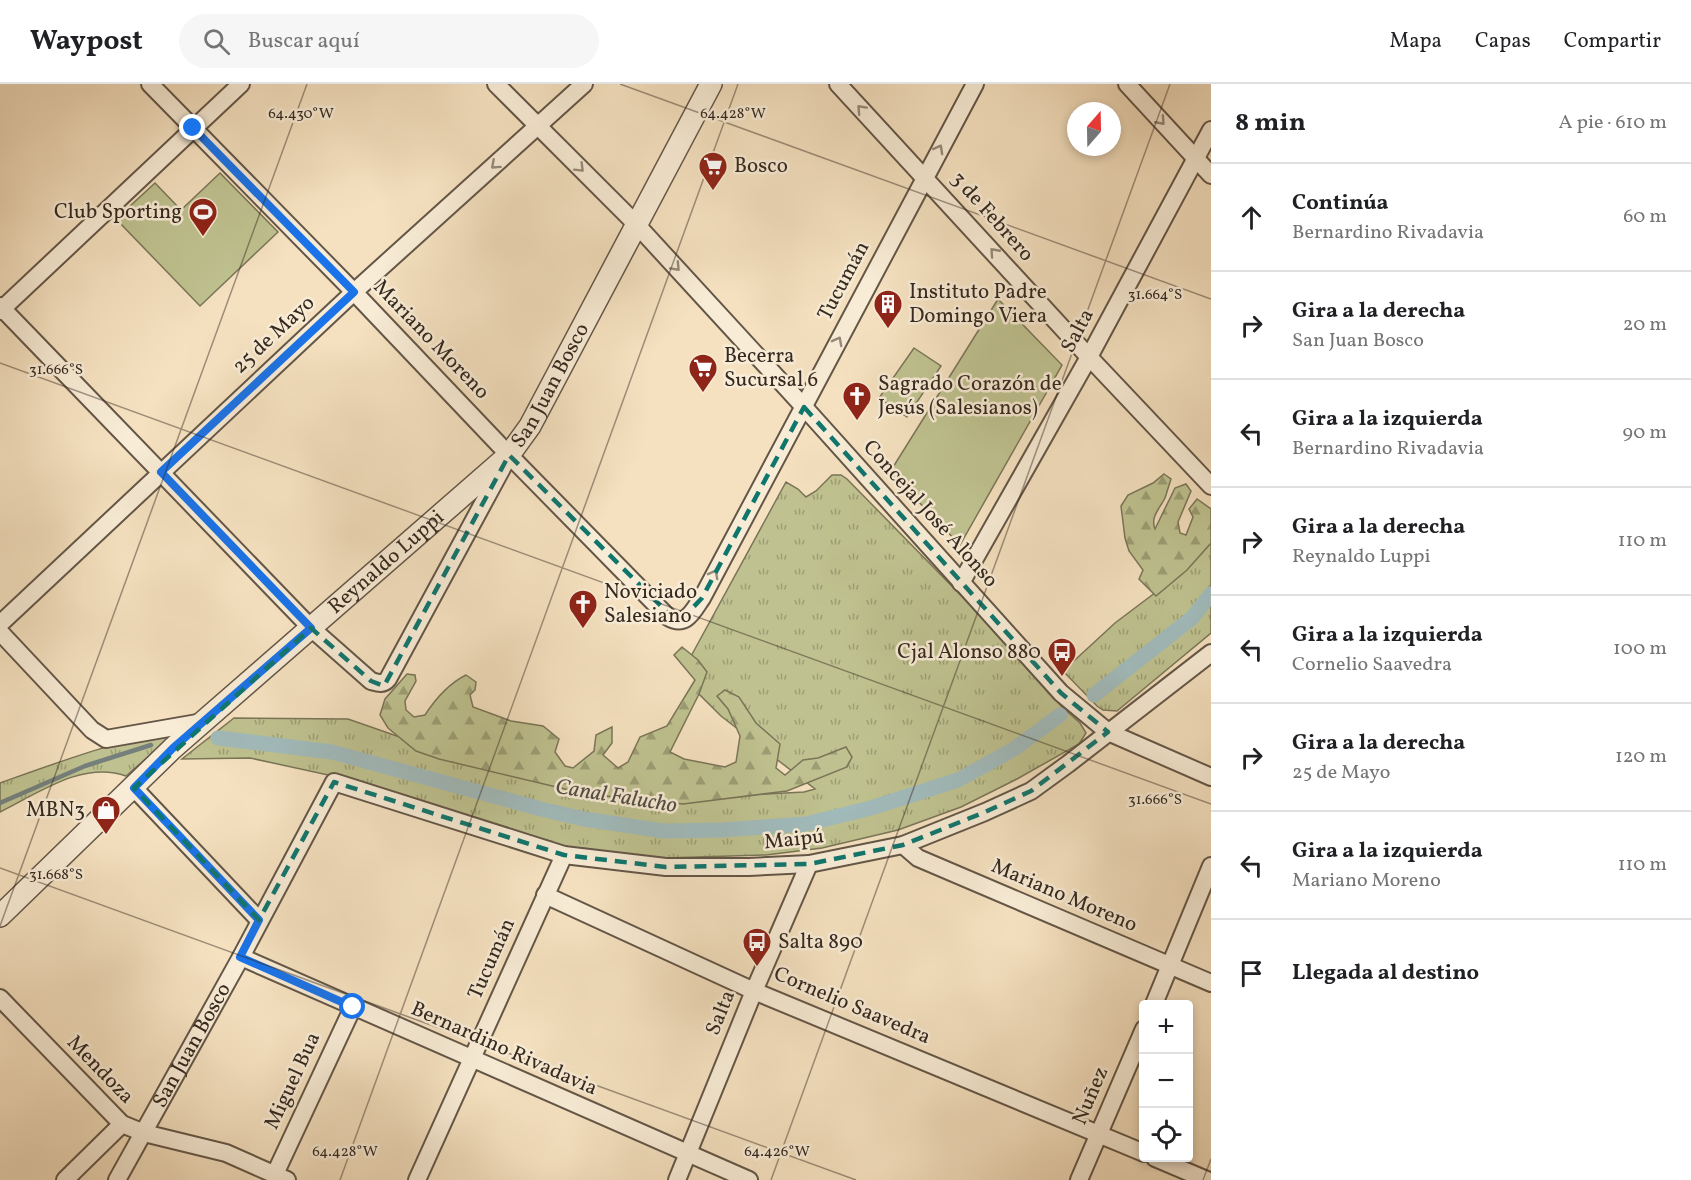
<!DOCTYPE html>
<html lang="es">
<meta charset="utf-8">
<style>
body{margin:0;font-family:Vollkorn,serif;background:#f6f6f6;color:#202124}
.controls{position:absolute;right:18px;bottom:18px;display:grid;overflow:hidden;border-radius:6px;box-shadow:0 3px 9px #0003}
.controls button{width:54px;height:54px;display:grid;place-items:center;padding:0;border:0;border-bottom:2px solid #e0e0e0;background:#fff;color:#202124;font:30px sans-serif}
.compass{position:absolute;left:1067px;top:18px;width:54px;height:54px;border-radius:50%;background:#fff;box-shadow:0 3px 9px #0003;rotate:20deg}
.stop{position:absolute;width:18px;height:18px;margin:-14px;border:4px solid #1a73e8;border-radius:50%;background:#fff}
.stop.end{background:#1a73e8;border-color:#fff;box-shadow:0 2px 6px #0008}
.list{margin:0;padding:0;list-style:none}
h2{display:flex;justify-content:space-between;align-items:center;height:78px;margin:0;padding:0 24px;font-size:26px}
h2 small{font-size:20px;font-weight:400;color:#757577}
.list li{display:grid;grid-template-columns:39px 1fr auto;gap:18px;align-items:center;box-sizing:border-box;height:108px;padding:0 24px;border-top:2px solid #e0e0e0}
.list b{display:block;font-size:22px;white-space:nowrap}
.list p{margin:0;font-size:20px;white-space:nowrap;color:#757577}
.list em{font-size:20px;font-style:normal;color:#757577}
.icon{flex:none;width:33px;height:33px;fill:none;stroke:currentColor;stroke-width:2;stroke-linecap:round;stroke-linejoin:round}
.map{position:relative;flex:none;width:1211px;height:1096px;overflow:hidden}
header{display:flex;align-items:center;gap:36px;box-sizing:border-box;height:84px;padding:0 30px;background:#fff;border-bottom:2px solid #e0e0e0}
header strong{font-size:28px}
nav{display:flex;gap:33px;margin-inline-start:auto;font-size:21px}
.search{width:420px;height:54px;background:#f6f6f6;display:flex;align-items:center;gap:15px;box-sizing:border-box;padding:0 21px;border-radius:33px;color:#757577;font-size:22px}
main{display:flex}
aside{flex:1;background:#fff}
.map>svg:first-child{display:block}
.grass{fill:url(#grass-tufts);stroke:#7a7558;stroke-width:1.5}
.forest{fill:url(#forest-firs);stroke:#7a7558;stroke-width:1.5}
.park{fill:#bfc290;stroke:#7a7558;stroke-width:1.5}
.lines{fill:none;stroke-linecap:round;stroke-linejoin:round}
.stream{stroke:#75807d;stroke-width:4.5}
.canal{stroke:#a1bbbc;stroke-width:15}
.minor-casing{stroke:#645647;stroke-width:20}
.tertiary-casing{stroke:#645647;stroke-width:24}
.minor{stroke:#f8ecd6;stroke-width:16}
.tertiary{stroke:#f8ecd6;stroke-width:21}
.oneway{stroke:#968a7a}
.route{stroke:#1a73e8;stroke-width:8}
.marked{fill:none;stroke:#0f766e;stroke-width:4.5;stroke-dasharray:12 8;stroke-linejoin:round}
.ticks{fill:none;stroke:#34281f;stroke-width:1.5;stroke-opacity:0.45}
.labels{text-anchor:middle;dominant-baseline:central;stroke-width:5;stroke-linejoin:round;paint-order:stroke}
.poi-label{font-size:21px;fill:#34281f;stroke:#f8ecd6;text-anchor:start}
.street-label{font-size:21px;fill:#34281f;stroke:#f8ecd6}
.water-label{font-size:22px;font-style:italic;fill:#4f4d46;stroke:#f8ecd6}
.ticks-label{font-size:15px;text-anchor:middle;fill:#34281f;stroke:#f8ecd6;stroke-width:5;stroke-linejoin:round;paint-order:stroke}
</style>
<header>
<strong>Waypost</strong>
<div class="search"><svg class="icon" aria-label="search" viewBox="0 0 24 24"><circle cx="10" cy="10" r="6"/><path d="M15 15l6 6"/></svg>Buscar aquí</div>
<nav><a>Mapa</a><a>Capas</a><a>Compartir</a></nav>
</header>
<main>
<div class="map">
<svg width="1211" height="1096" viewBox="0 0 1211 1096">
<defs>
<pattern id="grass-tufts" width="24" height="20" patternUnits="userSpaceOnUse" patternTransform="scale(1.5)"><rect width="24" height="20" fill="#bfc290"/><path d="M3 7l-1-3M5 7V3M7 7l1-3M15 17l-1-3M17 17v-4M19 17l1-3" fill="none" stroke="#9c9e75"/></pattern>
<pattern id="forest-firs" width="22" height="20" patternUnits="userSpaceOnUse" patternTransform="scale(1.5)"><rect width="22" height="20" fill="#bfc290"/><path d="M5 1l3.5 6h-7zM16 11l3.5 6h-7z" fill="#9c9e75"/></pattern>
</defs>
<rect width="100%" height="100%" fill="#f5e1c0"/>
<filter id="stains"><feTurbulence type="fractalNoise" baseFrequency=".00333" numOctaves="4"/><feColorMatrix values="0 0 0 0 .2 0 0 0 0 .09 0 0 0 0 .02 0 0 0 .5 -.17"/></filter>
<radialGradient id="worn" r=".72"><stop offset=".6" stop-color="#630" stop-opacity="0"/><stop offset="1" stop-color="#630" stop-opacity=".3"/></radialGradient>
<path class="grass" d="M832,391h9l6,4 140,143 74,84 19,17 6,10 -7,11 -62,35 -56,28 -63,23 -76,18 -56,7 -102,3 -121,-13 -178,-62 -115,-25 -68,1 52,-41 114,1 89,31 269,47 98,-5 11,-3 -94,-73 -22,-22 -9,-36 96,-176 12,7 8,8 10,-6z
M1211,443v106l-94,78 -14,-1 -6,-4 -34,-35 52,-48 53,-40z
M180,645l-54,47c-43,-16 -89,18 -126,36v-29c59,-21 118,-43 180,-54z"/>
<path class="forest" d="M1164,390l7,5c-2,6 -4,13 -6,19 -5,10 -15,19 -10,31l20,-41 11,-4 5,7 -13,31 2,11 6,2 7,-18 -4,-8 8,-10 14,10v34l-24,27 -31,26 -17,-17 4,-9 -14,-19 -4,-13 -4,-32 7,-11 25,-12z
M682,563l16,13 9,12 -8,22 -29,58 14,7 41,8 11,-5 4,-26 -12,-27 -11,-13 8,-6 14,7 17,26 24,21 -4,24 9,7 18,-15 15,-2 28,-11 6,10 -5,10 -60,24 -104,13 -97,-10 -147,-35 -23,-8 -28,-23 -8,-13 5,-16 22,-25 8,1 1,6 -11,20 1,9 8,7 11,-2c11,-17 23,-31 41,-40l10,7 -1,8 -5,5 3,12 38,14 32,5 16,13 -4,13 10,14 8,2 21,-17 2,-16 16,-8v16l-9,12 15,13 10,-6 12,-25 27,-11 28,-46 -21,-25z"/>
<path class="park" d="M220,89l58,59 -78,74 -84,-87 39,-36 26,27z
M998,215l64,66 -102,180 -70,-73z
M914,264l27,18 -34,51 -28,-19z"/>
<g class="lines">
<path class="stream" d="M0,719l85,-37 66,-21"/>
<path class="canal" d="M1094,611l98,-77 19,-24
M218,654l114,14 209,57 43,10 80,12 57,-1 85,-6 65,-16 87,-28 56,-31 46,-34"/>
<g class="minor-casing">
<g id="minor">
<path d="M150,0l204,208 155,163 159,162c18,11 25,-6 34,-19l273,-514"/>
<path d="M496,0l140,140 168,183 257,286 47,39 103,45"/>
<path d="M838,0l251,273 122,129"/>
<path d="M1127,0l84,91"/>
<path d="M0,222l311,322 60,53c7,2 12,4 17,-2l118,-218"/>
<path d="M0,227l241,-227"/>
<path d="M961,499l128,-226 122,-227"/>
<path d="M0,540l354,-332 230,-208"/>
<path d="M0,548l92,98 14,9 97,-17"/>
<path d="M134,704l125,132"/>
<path d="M903,761l15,13 293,125"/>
<path d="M545,811l209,96 390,162"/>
<path d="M241,873l508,223"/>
<path d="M0,914l122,126 22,9 82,20 61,27"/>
<path d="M1154,920l57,-138"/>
<path d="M1155,1074l52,22"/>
<path d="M275,1090l78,-167"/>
<path d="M65,1096l57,-56"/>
<path id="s1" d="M117,1096l124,-223 93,-175 230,73 102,12h83l60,-3 94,-19 82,-33 46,-21 37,-27 143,-111"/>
<path d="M417,1096l147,-325"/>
<path d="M677,1096l77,-189 55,-127"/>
<path d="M1079,1096l65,-151"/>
</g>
</g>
<g class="tertiary-casing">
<g id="tertiary">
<path id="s2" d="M0,832l173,-168 336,-293 21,-29 181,-342"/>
</g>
</g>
<use href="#minor" class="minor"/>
<use href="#tertiary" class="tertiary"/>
</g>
<defs><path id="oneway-chevron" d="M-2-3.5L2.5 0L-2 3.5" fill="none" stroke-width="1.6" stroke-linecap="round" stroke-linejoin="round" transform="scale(1.5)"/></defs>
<g class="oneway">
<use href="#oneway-chevron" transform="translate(861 25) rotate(-133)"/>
<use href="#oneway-chevron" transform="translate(1161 37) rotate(48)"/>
<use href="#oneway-chevron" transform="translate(939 65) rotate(-61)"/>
<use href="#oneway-chevron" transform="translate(495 81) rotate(138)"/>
<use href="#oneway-chevron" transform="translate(580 84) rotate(45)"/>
<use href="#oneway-chevron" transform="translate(994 168) rotate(-132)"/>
<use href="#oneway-chevron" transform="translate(676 183) rotate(47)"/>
<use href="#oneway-chevron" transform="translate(838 257) rotate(-62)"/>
<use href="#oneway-chevron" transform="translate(714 490) rotate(-62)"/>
</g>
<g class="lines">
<path class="route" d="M193,44l161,164 -193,180 150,156 -138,120 -39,40 125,132 -19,37 113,50"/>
</g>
<path class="marked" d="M804,323l257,286 47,39 -77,59 -46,21 -82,33 -94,19 -143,3 -102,-12 -230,-73 -75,138 -125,-132 177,-160 60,53 13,5 125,-231 169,168 24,-25z"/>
<path class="ticks" d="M620,0l591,215M0,279l1211,441M0,784l856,312M0,842l307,-842M340,1096l398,-1096M771,1096l399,-1096M1203,1096l8,-21"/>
<defs>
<g id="supermarket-pin" transform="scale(1.5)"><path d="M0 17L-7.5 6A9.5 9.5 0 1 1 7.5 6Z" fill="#8f2418" stroke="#f8ecd6"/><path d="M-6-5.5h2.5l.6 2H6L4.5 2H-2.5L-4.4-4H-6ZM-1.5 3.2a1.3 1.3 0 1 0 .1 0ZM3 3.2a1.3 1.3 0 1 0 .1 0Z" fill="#fff"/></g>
<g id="stadium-pin" transform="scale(1.5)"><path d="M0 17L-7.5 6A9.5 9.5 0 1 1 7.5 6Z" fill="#8f2418" stroke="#f8ecd6"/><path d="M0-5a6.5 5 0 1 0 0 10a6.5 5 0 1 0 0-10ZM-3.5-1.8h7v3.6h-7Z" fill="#fff"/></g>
<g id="building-pin" transform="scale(1.5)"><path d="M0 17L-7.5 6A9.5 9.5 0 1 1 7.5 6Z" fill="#8f2418" stroke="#f8ecd6"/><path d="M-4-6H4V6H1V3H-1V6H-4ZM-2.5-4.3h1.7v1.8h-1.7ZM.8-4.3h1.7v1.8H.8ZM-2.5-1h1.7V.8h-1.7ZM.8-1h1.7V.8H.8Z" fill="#fff"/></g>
<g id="church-pin" transform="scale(1.5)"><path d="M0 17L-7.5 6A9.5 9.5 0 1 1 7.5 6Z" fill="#8f2418" stroke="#f8ecd6"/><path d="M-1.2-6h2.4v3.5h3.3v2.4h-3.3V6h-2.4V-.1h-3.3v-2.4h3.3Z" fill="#fff"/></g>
<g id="bus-pin" transform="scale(1.5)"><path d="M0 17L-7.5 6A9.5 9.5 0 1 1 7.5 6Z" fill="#8f2418" stroke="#f8ecd6"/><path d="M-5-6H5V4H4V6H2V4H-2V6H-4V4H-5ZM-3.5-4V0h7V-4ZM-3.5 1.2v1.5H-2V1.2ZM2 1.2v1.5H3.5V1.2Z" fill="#fff"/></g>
<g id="shop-pin" transform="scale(1.5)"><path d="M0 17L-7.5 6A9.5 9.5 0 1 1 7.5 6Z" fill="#8f2418" stroke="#f8ecd6"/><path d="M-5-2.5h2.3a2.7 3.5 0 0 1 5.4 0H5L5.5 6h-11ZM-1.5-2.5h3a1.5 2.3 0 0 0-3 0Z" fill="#fff"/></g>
</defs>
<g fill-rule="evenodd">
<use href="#supermarket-pin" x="713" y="82"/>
<use href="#stadium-pin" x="203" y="128"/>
<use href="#building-pin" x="888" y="220"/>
<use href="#supermarket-pin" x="703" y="284"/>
<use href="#church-pin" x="857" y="312"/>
<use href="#church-pin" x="583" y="520"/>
<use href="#bus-pin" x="1062" y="568"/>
<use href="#shop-pin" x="106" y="726"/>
<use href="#bus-pin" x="757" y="858"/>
</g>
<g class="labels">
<g class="poi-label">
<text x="734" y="82">Bosco</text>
<text x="182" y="128" text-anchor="end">Club Sporting</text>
<text x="909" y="208">Instituto Padre<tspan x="909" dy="24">Domingo Viera</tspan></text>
<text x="724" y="272">Becerra<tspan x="724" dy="24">Sucursal 6</tspan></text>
<text x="878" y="300">Sagrado Corazón de<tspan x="878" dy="24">Jesús (Salesianos)</tspan></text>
<text x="604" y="508">Noviciado<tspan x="604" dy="24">Salesiano</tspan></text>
<text x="1041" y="568" text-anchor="end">Cjal Alonso 880</text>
<text x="85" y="726" text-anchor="end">MBN3</text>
<text x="778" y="858">Salta 890</text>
</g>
<g class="street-label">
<text transform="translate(992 133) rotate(48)">3 de Febrero</text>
<text transform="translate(844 197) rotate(-62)">Tucumán</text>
<text transform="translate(1078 247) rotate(-62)">Salta</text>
<text transform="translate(274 251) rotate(-43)">25 de Mayo</text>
<text transform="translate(431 256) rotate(46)">Mariano Moreno</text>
<text stroke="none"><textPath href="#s2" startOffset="768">San Juan Bosco</textPath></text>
<text transform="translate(930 430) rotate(48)">Concejal José Alonso</text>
<text stroke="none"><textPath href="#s2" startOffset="524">Reynaldo Luppi</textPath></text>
<text transform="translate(794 756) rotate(-6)">Maipú</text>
<text transform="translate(1064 812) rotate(23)">Mariano Moreno</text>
<text transform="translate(492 875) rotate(-66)">Tucumán</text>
<text transform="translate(852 922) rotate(23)">Cornelio Saavedra</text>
<text transform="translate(721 929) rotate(-68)">Salta</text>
<text stroke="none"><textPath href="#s1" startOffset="154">San Juan Bosco</textPath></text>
<text transform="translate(504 965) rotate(24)">Bernardino Rivadavia</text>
<text transform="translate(100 986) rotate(46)">Mendoza</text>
<text transform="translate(293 997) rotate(-65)">Miguel Bua</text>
<text transform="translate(1091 1012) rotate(-67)">Nuñez</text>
</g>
<g class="water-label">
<text transform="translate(616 713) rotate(9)">Canal Falucho</text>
</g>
</g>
<g class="ticks-label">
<text x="733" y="34">64.428°W</text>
<text x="301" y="34">64.430°W</text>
<text x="1155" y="215">31.664°S</text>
<text x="56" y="290">31.666°S</text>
<text x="1155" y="720">31.666°S</text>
<text x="56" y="795">31.668°S</text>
<text x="345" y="1072">64.428°W</text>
<text x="777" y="1072">64.426°W</text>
</g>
<rect width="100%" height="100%" filter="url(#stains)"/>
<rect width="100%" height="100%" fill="url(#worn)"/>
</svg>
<div class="controls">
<button>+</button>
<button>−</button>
<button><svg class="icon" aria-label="locate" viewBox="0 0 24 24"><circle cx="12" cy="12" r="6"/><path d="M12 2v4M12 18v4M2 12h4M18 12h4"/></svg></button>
</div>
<svg class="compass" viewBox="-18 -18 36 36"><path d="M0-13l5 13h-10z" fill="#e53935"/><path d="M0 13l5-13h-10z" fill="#757577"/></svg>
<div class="stop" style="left:353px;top:923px"></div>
<div class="stop end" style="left:193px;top:44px"></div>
</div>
<aside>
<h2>8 min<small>A pie · 610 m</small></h2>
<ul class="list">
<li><svg class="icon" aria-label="ahead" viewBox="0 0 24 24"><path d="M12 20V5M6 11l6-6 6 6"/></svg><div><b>Continúa</b><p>Bernardino Rivadavia</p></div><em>60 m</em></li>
<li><svg class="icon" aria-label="right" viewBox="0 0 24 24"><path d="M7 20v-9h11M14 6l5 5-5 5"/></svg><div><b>Gira a la derecha</b><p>San Juan Bosco</p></div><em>20 m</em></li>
<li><svg class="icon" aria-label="left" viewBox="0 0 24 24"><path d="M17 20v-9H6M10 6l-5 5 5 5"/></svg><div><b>Gira a la izquierda</b><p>Bernardino Rivadavia</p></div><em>90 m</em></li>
<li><svg class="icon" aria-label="right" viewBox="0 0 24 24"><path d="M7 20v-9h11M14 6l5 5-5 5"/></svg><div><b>Gira a la derecha</b><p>Reynaldo Luppi</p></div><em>110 m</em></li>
<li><svg class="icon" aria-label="left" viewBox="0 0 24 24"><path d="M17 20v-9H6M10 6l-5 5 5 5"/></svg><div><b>Gira a la izquierda</b><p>Cornelio Saavedra</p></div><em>100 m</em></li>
<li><svg class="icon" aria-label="right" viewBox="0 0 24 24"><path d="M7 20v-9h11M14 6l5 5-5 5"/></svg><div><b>Gira a la derecha</b><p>25 de Mayo</p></div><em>120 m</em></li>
<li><svg class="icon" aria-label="left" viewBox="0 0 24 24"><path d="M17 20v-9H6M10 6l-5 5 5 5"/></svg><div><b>Gira a la izquierda</b><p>Mariano Moreno</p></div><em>110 m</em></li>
<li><svg class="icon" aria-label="arrive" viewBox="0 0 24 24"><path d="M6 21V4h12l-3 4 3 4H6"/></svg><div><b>Llegada al destino</b></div></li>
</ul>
</aside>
</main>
